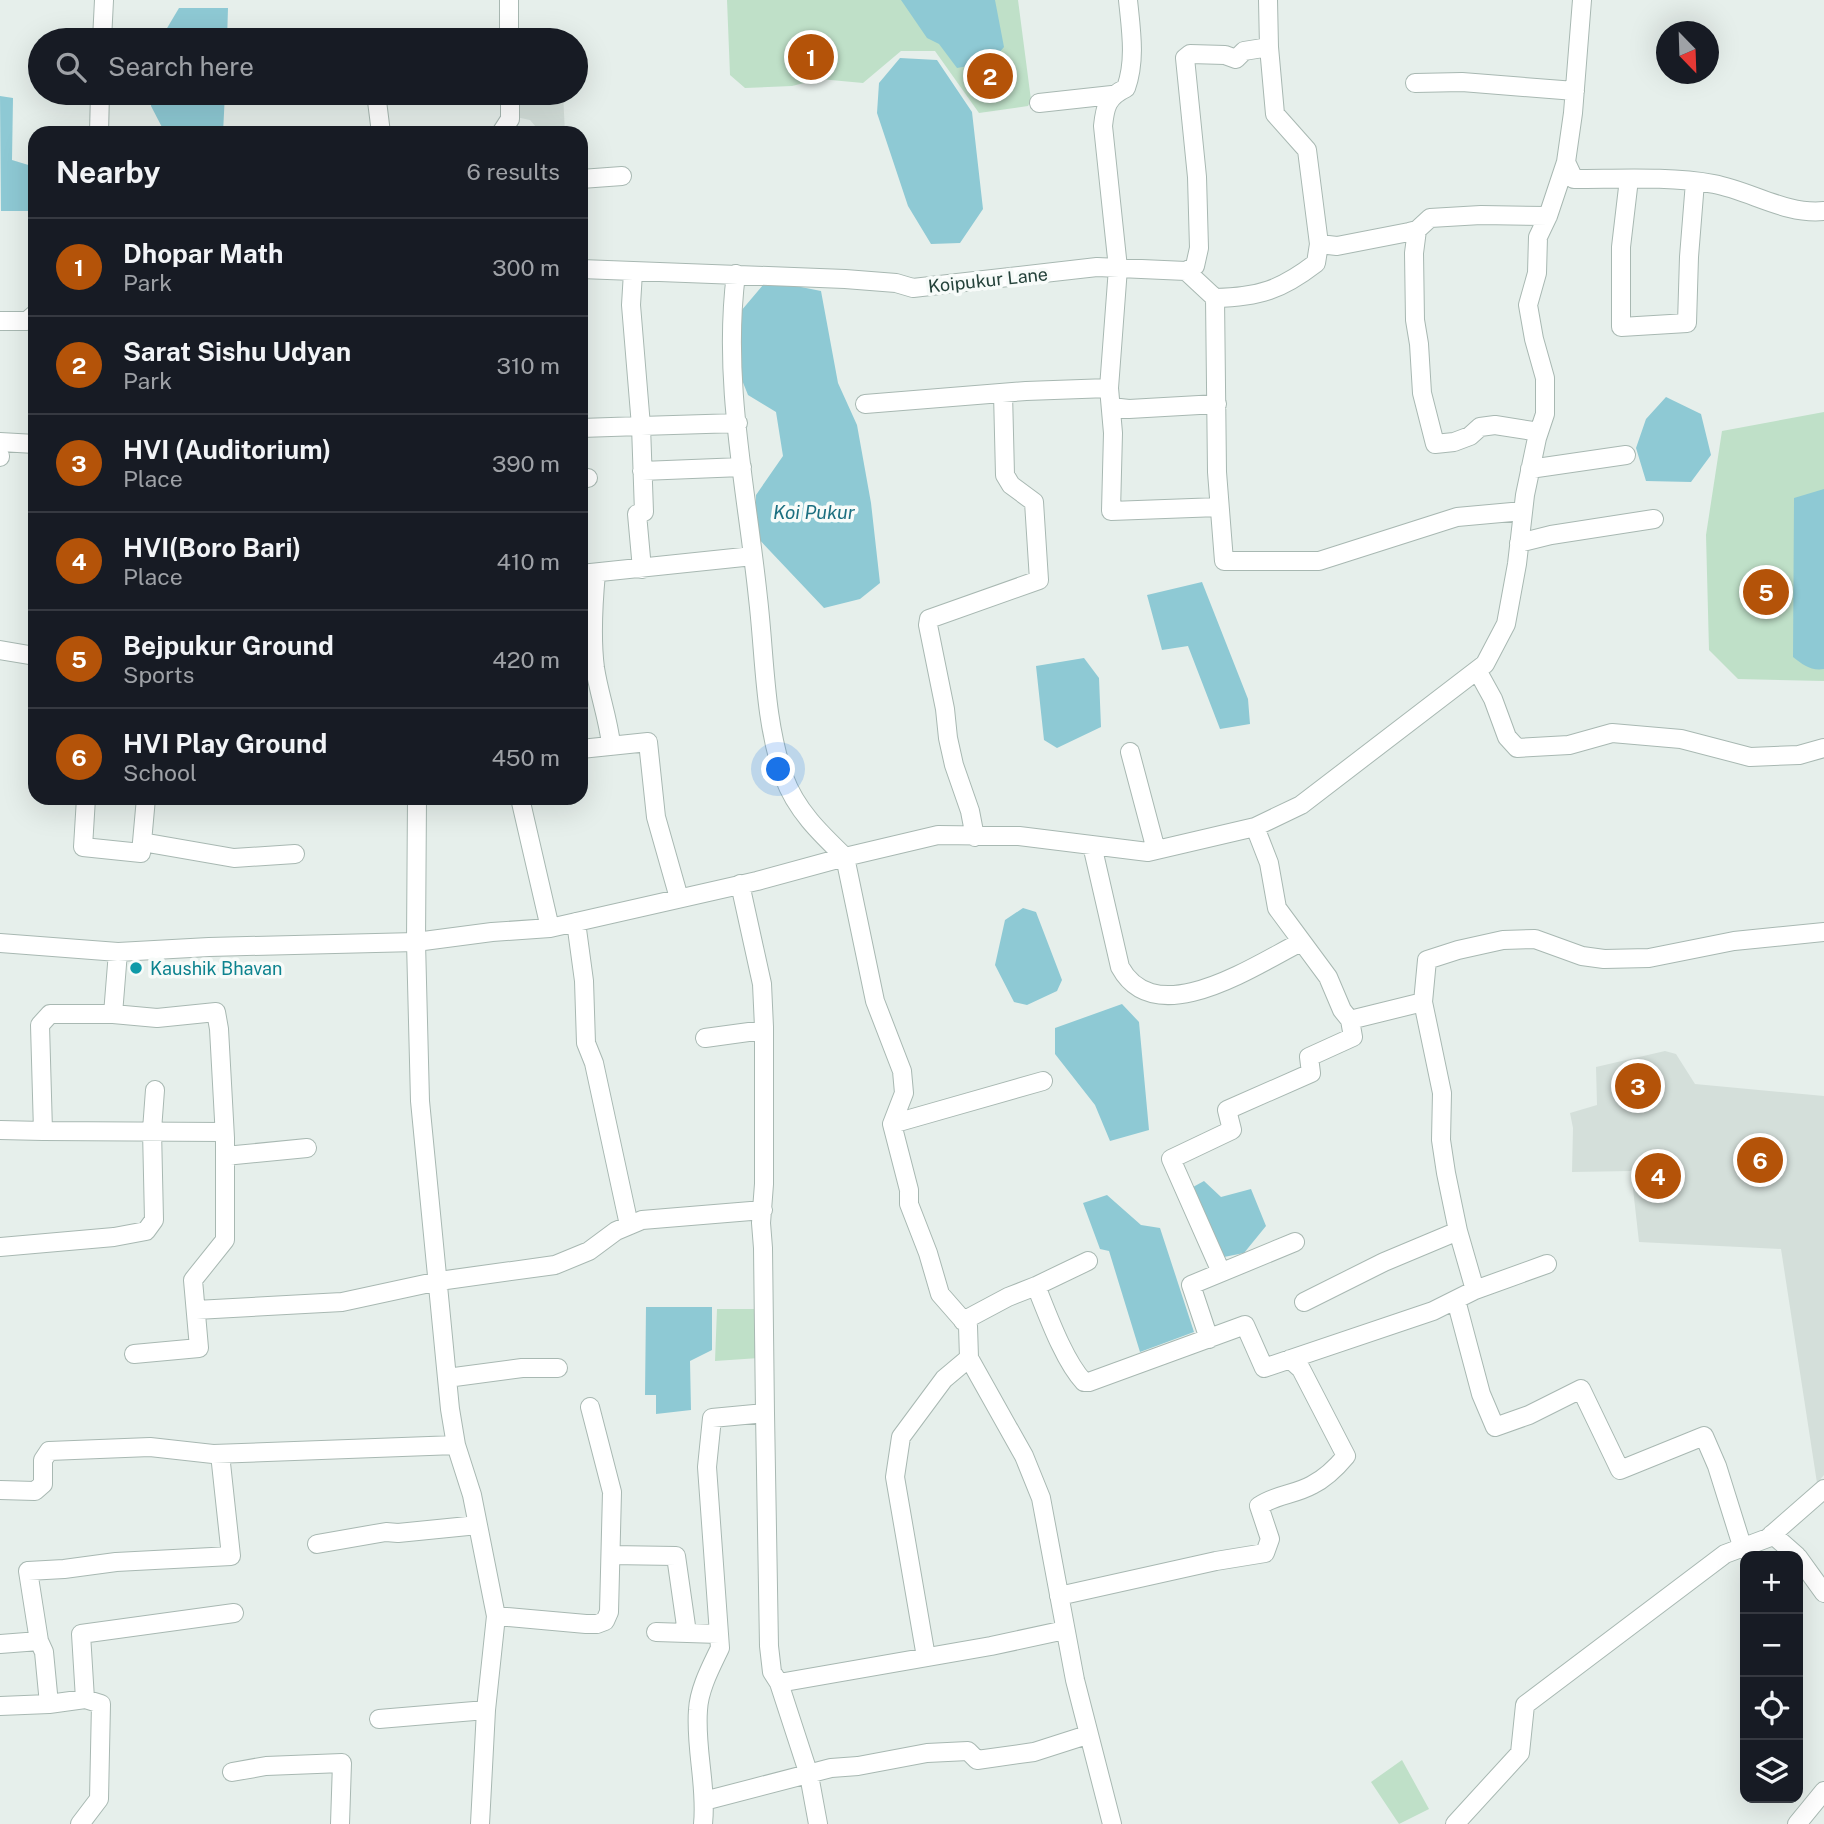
<!DOCTYPE html>
<meta charset="utf-8">
<style>
body{margin:0;font-family:"Public Sans",sans-serif;background:#20242c;color:#f1f3f6}
.controls{position:absolute;right:21px;bottom:21px;display:grid;overflow:hidden;border-radius:14px;box-shadow:0 7px 28px #0002}
.controls button{width:63px;height:63px;display:grid;place-items:center;padding:0;border:0;border-bottom:2px solid #363941;background:#171b24;color:#f1f3f6;font:35px sans-serif}
.compass{position:absolute;left:1656px;top:21px;width:63px;height:63px;border-radius:50%;background:#171b24;box-shadow:0 7px 28px #0002;rotate:157deg}
.you{position:absolute;left:779px;top:770px;width:24px;height:24px;margin:-18px;border:5px solid #fff;border-radius:50%;background:#1a73e8;box-shadow:0 0 0 10px #1a73e833}
.badge{display:grid;place-items:center;width:46px;height:46px;border-radius:50%;background:#b45309;color:#fff;font-size:23px;font-weight:700}
.pin{position:absolute;translate:-50% -50%;border:4px solid #fff;box-shadow:0 2px 7px #0006}
.list{margin:0;padding:0;list-style:none}
h2{display:flex;justify-content:space-between;align-items:center;height:91px;margin:0;padding:0 28px;font-size:30px}
h2 small{font-size:23px;font-weight:400;color:#9ea1a6}
.list li{display:grid;grid-template-columns:46px 1fr auto;gap:21px;align-items:center;box-sizing:border-box;height:98px;padding:0 28px;border-top:2px solid #363941}
.list b{display:block;font-size:26px;white-space:nowrap}
.list p{margin:0;font-size:23px;white-space:nowrap;color:#9ea1a6}
.list em{font-size:23px;font-style:normal;color:#9ea1a6}
.icon{flex:none;width:38px;height:38px;fill:none;stroke:currentColor;stroke-width:2;stroke-linecap:round;stroke-linejoin:round}
.map{position:relative;flex:none;width:1824px;height:1824px;overflow:hidden}
.search{position:absolute;background:#171b24;box-shadow:0 7px 28px #0002;left:28px;top:28px;width:560px;height:77px;display:flex;align-items:center;gap:18px;box-sizing:border-box;padding:0 24px;border-radius:38px;color:#9ea1a6;font-size:26px}
.panel{position:absolute;background:#171b24;box-shadow:0 7px 28px #0002;left:28px;top:126px;width:560px;height:679px;border-radius:21px}
.map>svg:first-child{display:block}
.built{fill:#d4dfda}
.green{fill:#bfe0c8}
.water{fill:#8ec9d4}
.lines{fill:none;stroke-linecap:round;stroke-linejoin:round}
.street-casing{stroke:#a8b8b2;stroke-width:20}
.street{stroke:#fff;stroke-width:18}
.culture-dot{fill:#0f9aa8;stroke:#f7fbf9;stroke-width:2.5}
.labels{text-anchor:middle;dominant-baseline:central;stroke-width:7;stroke-linejoin:round;paint-order:stroke}
.street-label{font-size:18px;fill:#24423a;stroke:#f7fbf9}
.culture-label{font-size:18px;fill:#0d838f;stroke:#f7fbf9;text-anchor:start}
.water-label{font-size:19px;font-style:italic;fill:#1c6f80;stroke:#f7fbf9}
</style>
<div class="map">
<svg width="1824" height="1824" viewBox="0 0 1824 1824">
<rect width="100%" height="100%" fill="#e6efeb"/>
<path class="built" d="M516,93h47l2,40h-24l-11,-13 -14,-3z
M1665,1051l11,3 19,30 129,12v379l-7,8 -36,-234 -142,-7 -8,-71 -59,1 1,-44 -3,-15 27,-8 -1,-38z"/>
<path class="green" d="M727,0h291l13,100 -3,6 -49,7 -44,-62h-34l-38,32 -43,-4 -28,7 -47,2 -15,-13z
M1824,412v269l-86,-2 -29,-29 -3,-115 16,-104z
M717,1309h42v49l-44,3z
M1402,1760l27,49 -30,15 -28,-42z"/>
<path class="water" d="M901,0h94l9,47 -13,15 -34,6 -18,-24 -12,-6z
M179,8h49l-1,32h-67z
M900,58l37,2 35,52 11,97 -23,34 -29,1 -23,-38 -31,-93 2,-30z
M152,93h73l-2,40h-58l-14,-27z
M0,96l13,2 -1,62 23,7v44h-34z
M763,285l33,1 25,5 17,92 19,42 14,78 9,80 -20,16 -36,9 -69,-73 1,-40 27,-39 -7,-44 -28,-17 -10,-25 3,-59z
M1666,397l35,17 10,41 -20,27 -45,-1 -10,-33 10,-29z
M1824,489v180c-13,2 -21,-4 -31,-12l1,-159z
M1202,582l46,117 2,25 -30,5 -32,-83 -26,4 -15,-55z
M1084,658l15,20 2,49 -44,21 -13,-8 -8,-74z
M1023,908l13,4 26,68 -5,11 -30,14 -13,-3 -19,-37 10,-45z
M1122,1004l17,18 10,108 -39,11 -15,-36 -40,-51v-26z
M1204,1181l17,16 30,-8 15,37 -22,27 -25,5 -35,-66z
M1107,1195l34,30 19,3 34,104 -54,20 -31,-101 -9,-2 -17,-46z
M646,1307h66v43l-22,11 1,49 -35,4v-19h-11z"/>
<g class="lines">
<g class="street-casing">
<path id="street" d="M509,0v40
M1582,0l-9,113 -7,49 8,17c46,0 95,-3 140,5 37,7 72,31 110,27
M102,40l2,-40
M1415,83l47,-1 113,9
M376,93l5,40
M1039,103l73,-8
M99,133l1,-40
M501,133l9,-14v-26
M581,179l41,-3
M1629,179l-8,68v80l66,-4 2,-66 6,-75
M1417,230l-3,23 1,67 4,24 3,49 13,51 19,-2 16,-6 10,-9 15,-2 44,7
M1319,244l18,2 72,-14 8,-2 13,-12 51,-3 67,1
M581,269l264,10 51,4 17,5 184,-21 89,4 29,27c44,-1 66,-8 101,-35l3,-19 -12,-94 -32,-36 -6,-67 -1,-47
M1186,271l9,-5 4,-18 -2,-71 -12,-119 5,-4 35,1 11,4 8,-8 25,-4
M633,272l-2,33 10,121 97,-3
M736,274c-14,108 11,217 22,324 7,59 6,122 26,179 12,33 36,56 61,80l93,-22 81,1 129,16 107,-25 46,-22 184,-141 21,-40 11,-60 8,-69 12,-57 8,-24v-36l-11,-39 -6,-34 9,-32 1,-36 10,-21 18,-54
M1215,298l2,174 7,89h95l138,-44 66,-6
M0,321h27l8,-7
M1109,388l4,45 -2,78 108,-4
M865,404l161,-13 83,-3 9,-120 -15,-142c2,-19 4,-29 23,-38 10,-28 5,-58 2,-88
M1111,407l18,2 88,-5
M581,428l60,-2 3,86 -7,2 5,55
M0,442l35,2
M0,456v1
M1530,469l96,-14
M642,471l100,-4
M581,478h7
M1519,543l32,-8 103,-16
M596,573c-3,32 -5,64 -1,95 4,26 13,50 16,76
M581,574l172,-18
M0,650l35,6
M1477,670l16,29 14,38 10,11 52,-3 43,-12 69,6 69,18 49,-2 25,-7
M581,749l67,-7 8,75 23,81
M1130,752l26,98
M86,798l-3,49 58,6 5,-55
M417,798l-1,144 4,159 30,308 6,36 16,50 24,121 -10,94 -6,114
M520,798l30,130
M975,837l-5,-26 -16,-46 -6,-27 -3,-29 -17,-84 1,-6 110,-39 -5,-78 -23,-17 -6,-10 -2,-82
M142,842l92,16 61,-4
M1092,845l28,122c36,66 135,-2 181,-25
M576,922l8,59 2,62 8,20 35,162
M0,943l118,9 91,-5 207,-5 76,-10 58,-4 207,-47 88,-24 30,144 27,70 2,22 -12,31 17,66v14l19,49 12,41 28,32 1,32 55,98 17,42 34,182 37,144
M1423,1002l4,-42 31,-10 45,-10 32,-1 47,17 22,3 45,-1 85,-17 90,-9
M113,1014l44,4 59,-6 3,17 6,109v102l-32,40 6,68 -65,6
M705,1038l59,-8
M892,1124l151,-43
M0,1130l43,1 -3,-106 10,-11h63l5,-62
M43,1131l181,1
M225,1156l82,-8
M0,1247l114,-10 32,-6 8,-11 -2,-90 3,-40
M1221,1272l-50,-113 61,-29 -5,-20 84,-37 -2,-16 44,-20 -3,-17
M1036,1286l52,-25
M1475,1290l72,-26
M1456,1300l25,94 14,33 34,-12 52,-26 39,81 84,-34 13,30 26,83
M1304,1302l80,-40 74,-31
M196,1310l146,-8 97,-21 116,-16 34,-14 27,-20 26,-11 121,-10
M963,1321l45,-24 28,-11c11,27 28,75 48,96h5l156,-57 19,43 169,-57 42,-21 -17,-59 -12,-58 -5,-33 1,-47 -19,-91 -73,18 -8,-10 -14,-33 -51,-69 -8,-45 -14,-36
M1209,1339l-18,-54 104,-43
M447,1378l75,-10h36
M765,1413l4,233 3,26 7,11 30,92 9,49
M0,1490l35,1 8,-7v-24l6,-9 101,-4 63,7 243,-9
M1772,1534l25,22
M317,1544l69,-12 12,1 80,-8
M611,1555l65,1 11,77
M1798,1557l26,36
M1059,1596l157,-35 49,-8 5,-14 -11,-33c18,-12 35,-11 53,-21 14,-7 24,-17 34,-29l-45,-87 -11,-10
M496,1616l90,8h11l8,-3 4,-9 3,-120 -22,-85
M656,1632l63,2
M39,1641l-11,-70 36,-2 52,-7 115,-6 -11,-102
M0,1644l39,-3 5,11 5,52 -49,2
M926,1657l-31,-180 6,-40 43,-58 25,-21
M779,1683l212,-37 74,-16
M85,1699l-4,-65 153,-21
M49,1704l36,-5 16,5 -2,95 -19,25
M379,1719l107,-9
M232,1772l34,-6 76,-3 -2,61
M704,1801l127,-33 27,-2 69,-13 41,-2 9,9 57,-8 53,-17
M703,1824c4,-38 -8,-76 -5,-114 1,-21 13,-43 22,-62l-13,-181 5,-49 53,-5 -2,-165 -2,-25 3,-39v-157l-2,-43 -22,-100
M1455,1824l65,-71 5,-48 200,-151 43,-16 56,-49
M1797,1824l27,-33"/>
</g>
<use href="#street" class="street"/>
</g>
<circle class="culture-dot" cx="136" cy="968" r="7"/>
<g class="labels">
<g class="street-label">
<text transform="translate(988 280) rotate(-6)">Koipukur Lane</text>
</g>
<g class="culture-label">
<text x="150" y="968">Kaushik Bhavan</text>
</g>
<g class="water-label">
<text x="814" y="512">Koi Pukur</text>
</g>
</g>
</svg>
<div class="controls">
<button>+</button>
<button>−</button>
<button><svg class="icon" aria-label="locate" viewBox="0 0 24 24"><circle cx="12" cy="12" r="6"/><path d="M12 2v4M12 18v4M2 12h4M18 12h4"/></svg></button>
<button><svg class="icon" aria-label="layers" viewBox="0 0 24 24"><path d="M12 4l9 5-9 5-9-5zM3 14l9 5 9-5"/></svg></button>
</div>
<svg class="compass" viewBox="-18 -18 36 36"><path d="M0-13l5 13h-10z" fill="#e53935"/><path d="M0 13l5-13h-10z" fill="#9ea1a6"/></svg>
<div class="you"></div>
<div class="pin badge" style="left:811px;top:57px">1</div>
<div class="pin badge" style="left:990px;top:76px">2</div>
<div class="pin badge" style="left:1638px;top:1086px">3</div>
<div class="pin badge" style="left:1658px;top:1176px">4</div>
<div class="pin badge" style="left:1766px;top:592px">5</div>
<div class="pin badge" style="left:1760px;top:1160px">6</div>
<div class="search"><svg class="icon" aria-label="search" viewBox="0 0 24 24"><circle cx="10" cy="10" r="6"/><path d="M15 15l6 6"/></svg>Search here</div>
<section class="panel">
<h2>Nearby<small>6 results</small></h2>
<ul class="list">
<li><span class="badge">1</span><div><b>Dhopar Math</b><p>Park</p></div><em>300 m</em></li>
<li><span class="badge">2</span><div><b>Sarat Sishu Udyan</b><p>Park</p></div><em>310 m</em></li>
<li><span class="badge">3</span><div><b>HVI (Auditorium)</b><p>Place</p></div><em>390 m</em></li>
<li><span class="badge">4</span><div><b>HVI(Boro Bari)</b><p>Place</p></div><em>410 m</em></li>
<li><span class="badge">5</span><div><b>Bejpukur Ground</b><p>Sports</p></div><em>420 m</em></li>
<li><span class="badge">6</span><div><b>HVI Play Ground</b><p>School</p></div><em>450 m</em></li>
</ul>
</section>
</div>
